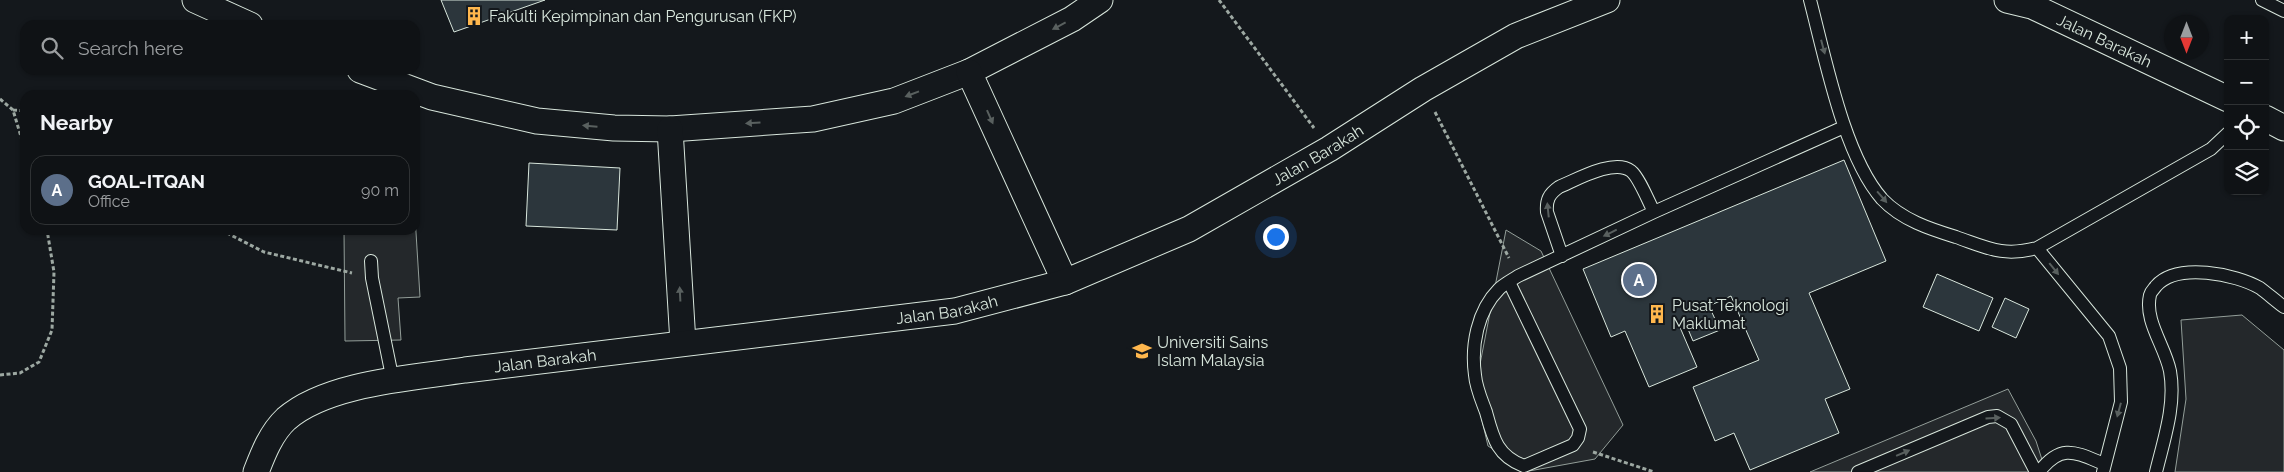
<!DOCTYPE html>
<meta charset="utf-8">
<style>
body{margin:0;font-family:Raleway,sans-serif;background:#1d2022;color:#f1f3f6}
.controls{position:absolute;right:15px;top:15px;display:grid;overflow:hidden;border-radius:10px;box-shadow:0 1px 4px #0004}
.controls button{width:45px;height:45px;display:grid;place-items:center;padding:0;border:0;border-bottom:1px solid #2f3234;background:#0f1215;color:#f1f3f6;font:25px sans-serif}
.compass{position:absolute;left:2164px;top:15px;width:45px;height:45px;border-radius:50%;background:#0f1215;box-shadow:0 1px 4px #0004;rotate:180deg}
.you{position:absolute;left:1275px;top:236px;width:18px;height:18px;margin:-12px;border:4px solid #fff;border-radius:50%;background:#1a73e8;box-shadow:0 0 0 8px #1a73e833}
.badge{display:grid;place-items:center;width:32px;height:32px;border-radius:50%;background:#ffb74d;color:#fff;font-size:16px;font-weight:700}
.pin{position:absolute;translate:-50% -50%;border:2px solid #fff;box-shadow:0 1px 5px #0006}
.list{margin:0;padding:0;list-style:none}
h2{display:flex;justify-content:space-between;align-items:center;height:65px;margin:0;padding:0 20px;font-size:21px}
h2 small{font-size:16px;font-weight:400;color:#9b9ea0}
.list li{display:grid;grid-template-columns:32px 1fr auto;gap:15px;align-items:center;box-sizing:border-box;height:70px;margin:0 10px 10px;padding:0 10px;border:1px solid #2f3234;border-radius:15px}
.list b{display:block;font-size:19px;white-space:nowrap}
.list p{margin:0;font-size:16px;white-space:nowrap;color:#9b9ea0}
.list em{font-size:16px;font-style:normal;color:#9b9ea0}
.icon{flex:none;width:28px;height:28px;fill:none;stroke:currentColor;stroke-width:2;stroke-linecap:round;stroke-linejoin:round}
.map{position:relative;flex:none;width:2284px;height:472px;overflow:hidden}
.search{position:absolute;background:#0f1215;box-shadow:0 1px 4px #0004;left:20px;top:20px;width:400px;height:55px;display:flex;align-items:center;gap:12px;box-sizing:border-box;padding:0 18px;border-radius:15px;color:#9b9ea0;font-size:19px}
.panel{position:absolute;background:#0f1215;box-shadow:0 1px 4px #0004;left:20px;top:90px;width:400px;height:145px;border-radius:15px}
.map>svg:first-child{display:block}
.parking{fill:#24282b;stroke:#939e99}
.building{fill:#2c363c;stroke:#d8e6dc}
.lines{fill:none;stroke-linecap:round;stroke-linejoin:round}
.service-casing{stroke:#d8e6dc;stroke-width:14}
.minor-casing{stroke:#d8e6dc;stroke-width:27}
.path{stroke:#9da8a2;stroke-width:3;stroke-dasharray:4 2.5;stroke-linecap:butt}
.service{stroke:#14181c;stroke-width:12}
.minor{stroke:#14181c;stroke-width:25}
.oneway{fill:#59605f}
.labels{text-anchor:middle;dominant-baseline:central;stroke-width:4;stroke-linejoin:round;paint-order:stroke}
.poi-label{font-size:16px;fill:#d8e6dc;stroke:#14181c;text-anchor:start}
.street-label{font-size:16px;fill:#d8e6dc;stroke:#14181c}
</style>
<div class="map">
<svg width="2284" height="472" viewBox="0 0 2284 472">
<rect width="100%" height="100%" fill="#14181c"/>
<path class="parking" d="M415,216l5,81 -22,1 3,42 -56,1 -1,-111h71z
M1506,230l35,21 82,174 -28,34 -66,12 -41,-25 -13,-56z
M2242,315l42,35v122h-109l11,-73 -5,-79z
M2008,389l28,52 10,31h-236z"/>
<path class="building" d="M441,0h104l-91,32z
M1844,160l42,101 -77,32 41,96 -25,10 14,34 -89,37 -16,-37 -19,8 -22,-54 66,-27 -28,-64 -22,10 11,24 -27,11 -8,-19 -6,3 18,42 -48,20 -24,-56 -14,6 -28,-68z
M529,163l91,5 -3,62 -91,-4z
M1937,274l56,24 -14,33 -56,-24z
M2005,298l24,11 -13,29 -24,-11z"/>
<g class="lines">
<g class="service-casing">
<path id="service" d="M1810,0c15,57 34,156 72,199 20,21 48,30 74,38 32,11 47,20 81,11l72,88 11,32 1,34 -18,70
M2262,0l22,11
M2037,248l174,-99 17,-16
M1562,256l-15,-44c-1,-12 2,-18 12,-25 17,-7 55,-29 72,-16 8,6 18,32 23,41
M371,261l1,17 21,103
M1509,282l71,147 -2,9 -5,7 -49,21c-27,-10 -31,-28 -38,-54 -4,-11 -10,-24 -11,-37 -4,-29 2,-64 24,-86 5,-5 13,-9 19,-13l136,-64 190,-85
M1858,472l130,-55 9,-1 14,8 25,48
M2039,472c22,-29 36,-20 65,-8
M2156,472c8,-33 20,-67 14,-101 -5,-25 -26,-50 -20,-76 1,-4 4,-6 6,-9 21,-24 80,-12 104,2 8,6 16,13 24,19"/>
</g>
<g class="minor-casing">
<g id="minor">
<path d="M195,0l55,25"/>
<path id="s1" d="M2007,0l25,6 196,93"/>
<path d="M360,70l72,27 105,24 77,7 56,1 143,-10 81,-18 75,-29 103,-53 28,-19"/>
<path d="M969,72l96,210"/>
<path d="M2265,118l19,10"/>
<path d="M670,129l13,214"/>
<path id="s2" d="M256,472c7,-18 15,-39 30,-53 41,-36 126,-41 179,-49l490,-59 110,-29 124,-53 140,-80 94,-60 93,-53 91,-36"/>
</g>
</g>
<path class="path" d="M1219,0l95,128
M0,99l13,11 12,40
M13,110l12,1
M1435,112l74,146
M221,230l43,22 88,21
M0,375l20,-2 19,-11 13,-32 2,-58 -7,-42
M1593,452l61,20"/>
<use href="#service" class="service"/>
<use href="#minor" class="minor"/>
</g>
<defs><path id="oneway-solid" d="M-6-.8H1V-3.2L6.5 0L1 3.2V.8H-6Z" transform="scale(1.25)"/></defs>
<g class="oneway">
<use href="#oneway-solid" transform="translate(1059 26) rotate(152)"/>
<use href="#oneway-solid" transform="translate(1823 47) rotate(75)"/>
<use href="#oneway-solid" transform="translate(912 94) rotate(159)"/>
<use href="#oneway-solid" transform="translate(990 117) rotate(66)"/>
<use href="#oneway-solid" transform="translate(753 123) rotate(176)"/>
<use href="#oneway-solid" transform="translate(590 126) rotate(-175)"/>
<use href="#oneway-solid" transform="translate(1882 197) rotate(49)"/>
<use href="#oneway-solid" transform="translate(1548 210) rotate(-96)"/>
<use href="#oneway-solid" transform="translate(1610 233) rotate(154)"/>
<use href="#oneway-solid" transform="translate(2054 269) rotate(51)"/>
<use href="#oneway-solid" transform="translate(680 294) rotate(-93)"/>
<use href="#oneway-solid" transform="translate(2119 410) rotate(105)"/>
<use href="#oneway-solid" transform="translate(1993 418) rotate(-3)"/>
<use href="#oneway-solid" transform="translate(1903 453) rotate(-23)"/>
</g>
<defs>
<g id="building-bare" transform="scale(1.5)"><path d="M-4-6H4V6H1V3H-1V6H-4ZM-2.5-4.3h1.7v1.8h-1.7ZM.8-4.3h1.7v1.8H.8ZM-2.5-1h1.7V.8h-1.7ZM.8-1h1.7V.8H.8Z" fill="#ffb74d" stroke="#14181c" stroke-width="2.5" paint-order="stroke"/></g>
<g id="university-bare" transform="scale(1.5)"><path d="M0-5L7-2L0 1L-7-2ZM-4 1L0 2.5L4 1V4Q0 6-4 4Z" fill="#ffb74d" stroke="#14181c" stroke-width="2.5" paint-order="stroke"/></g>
</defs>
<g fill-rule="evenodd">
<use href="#building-bare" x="474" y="16"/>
<use href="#building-bare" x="1657" y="314"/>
<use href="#university-bare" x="1142" y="351"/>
</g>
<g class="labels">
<g class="poi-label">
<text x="489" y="16">Fakulti Kepimpinan dan Pengurusan (FKP)</text>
<text x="1672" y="305">Pusat Teknologi<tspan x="1672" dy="18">Maklumat</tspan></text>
<text x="1157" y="342">Universiti Sains<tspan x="1157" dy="18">Islam Malaysia</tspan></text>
</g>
<g class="street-label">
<text stroke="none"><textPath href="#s1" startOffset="106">Jalan Barakah</textPath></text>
<text stroke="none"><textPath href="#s2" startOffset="1140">Jalan Barakah</textPath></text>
<text stroke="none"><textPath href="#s2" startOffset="735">Jalan Barakah</textPath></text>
<text stroke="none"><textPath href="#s2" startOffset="330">Jalan Barakah</textPath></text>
</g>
</g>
</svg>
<div class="controls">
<button>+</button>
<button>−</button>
<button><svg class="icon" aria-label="locate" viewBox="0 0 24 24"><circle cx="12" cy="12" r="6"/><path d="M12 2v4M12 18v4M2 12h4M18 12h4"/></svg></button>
<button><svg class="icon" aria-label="layers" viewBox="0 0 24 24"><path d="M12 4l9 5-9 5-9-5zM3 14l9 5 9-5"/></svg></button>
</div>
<svg class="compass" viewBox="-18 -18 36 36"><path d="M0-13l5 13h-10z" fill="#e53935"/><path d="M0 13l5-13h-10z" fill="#9b9ea0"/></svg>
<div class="you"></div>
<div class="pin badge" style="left:1639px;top:280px;background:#5c6f8a">A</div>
<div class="search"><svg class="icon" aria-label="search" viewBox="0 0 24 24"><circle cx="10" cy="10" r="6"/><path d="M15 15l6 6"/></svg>Search here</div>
<section class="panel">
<h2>Nearby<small></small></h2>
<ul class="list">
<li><span class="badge" style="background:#5c6f8a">A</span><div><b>GOAL-ITQAN</b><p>Office</p></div><em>90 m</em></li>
</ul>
</section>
</div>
